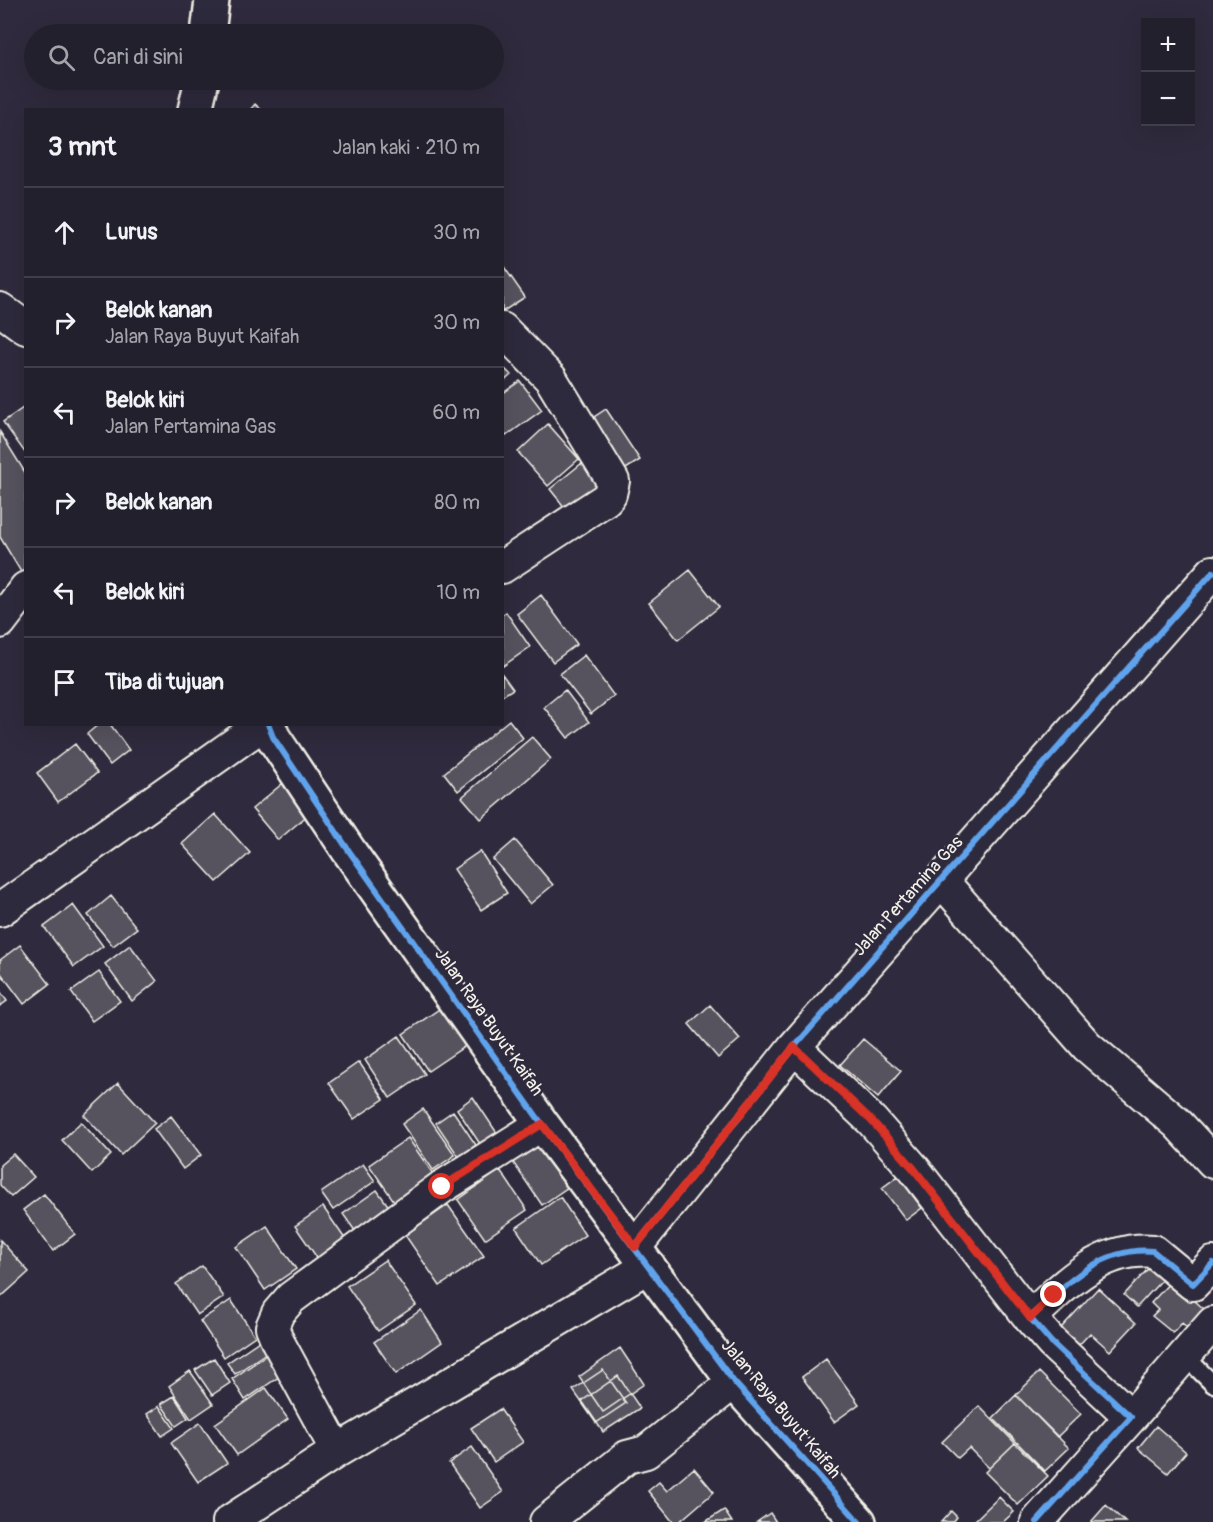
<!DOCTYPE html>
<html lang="id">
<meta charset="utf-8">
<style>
body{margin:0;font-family:Pangolin,sans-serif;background:#2f2d3a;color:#f1f3f6}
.controls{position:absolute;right:18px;top:18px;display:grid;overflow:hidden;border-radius:0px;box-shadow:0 6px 24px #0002}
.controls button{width:54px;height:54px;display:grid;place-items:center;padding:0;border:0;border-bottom:2px solid #403e4a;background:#23202e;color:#f1f3f6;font:30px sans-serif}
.stop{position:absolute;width:18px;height:18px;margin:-14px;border:4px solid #d93025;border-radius:50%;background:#fff}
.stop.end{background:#d93025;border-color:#fff;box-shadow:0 2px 6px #0008}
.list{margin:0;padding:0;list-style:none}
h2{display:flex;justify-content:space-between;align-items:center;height:78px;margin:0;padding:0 24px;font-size:26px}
h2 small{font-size:20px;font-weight:400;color:#a3a3aa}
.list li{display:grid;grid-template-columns:39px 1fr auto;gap:18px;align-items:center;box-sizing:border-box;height:90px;padding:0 24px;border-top:2px solid #403e4a}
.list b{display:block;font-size:22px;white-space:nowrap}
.list p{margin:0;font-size:20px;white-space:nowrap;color:#a3a3aa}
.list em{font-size:20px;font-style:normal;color:#a3a3aa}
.icon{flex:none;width:33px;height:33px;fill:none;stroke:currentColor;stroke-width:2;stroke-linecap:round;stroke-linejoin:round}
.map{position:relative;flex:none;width:1213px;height:1522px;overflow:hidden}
.search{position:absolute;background:#23202e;box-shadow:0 6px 24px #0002;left:24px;top:24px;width:480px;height:66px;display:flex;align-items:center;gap:15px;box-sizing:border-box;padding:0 21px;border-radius:33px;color:#a3a3aa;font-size:22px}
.panel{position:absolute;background:#23202e;box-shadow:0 6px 24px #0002;left:24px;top:108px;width:480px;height:618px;border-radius:0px}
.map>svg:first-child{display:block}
.building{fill:#56525f;stroke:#f4f1e8;stroke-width:1.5}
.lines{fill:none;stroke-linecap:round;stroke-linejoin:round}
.lane-casing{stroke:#f4f1e8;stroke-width:21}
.street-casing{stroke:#f4f1e8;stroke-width:36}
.secondary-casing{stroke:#f4f1e8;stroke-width:38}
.lane{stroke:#2f2a3d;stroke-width:16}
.street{stroke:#2f2a3d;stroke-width:32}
.secondary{stroke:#2f2a3d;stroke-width:33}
.cycleway-casing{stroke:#2f2a3d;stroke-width:10}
.cycleway{stroke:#60a3ed;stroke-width:6}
.route{stroke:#d93025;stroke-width:8}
.labels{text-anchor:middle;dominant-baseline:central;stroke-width:5;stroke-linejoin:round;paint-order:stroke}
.street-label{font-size:18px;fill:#f4f1e8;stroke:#2f2a3d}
</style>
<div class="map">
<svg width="1213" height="1522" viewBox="0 0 1213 1522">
<rect width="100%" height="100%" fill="#2f2a3d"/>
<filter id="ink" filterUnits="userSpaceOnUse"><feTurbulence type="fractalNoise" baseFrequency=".0167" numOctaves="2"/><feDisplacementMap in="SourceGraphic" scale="12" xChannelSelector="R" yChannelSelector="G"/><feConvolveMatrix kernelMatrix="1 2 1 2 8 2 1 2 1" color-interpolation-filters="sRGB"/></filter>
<g filter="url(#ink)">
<path class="building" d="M255,104l7,6h-12z
M502,264l23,33 -23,15z
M502,366l9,9 -9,8z
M520,381l22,29 -36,26 -4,-4v-38z
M26,406v48l-23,-32z
M606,409l34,51 -25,16 -33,-51z
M548,424l31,35 -31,27 -30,-34z
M0,432l26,42 -2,103 -24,-40z
M582,463l23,28 -32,27 -23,-29z
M690,570l29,37 -41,33 -29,-37z
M541,595l36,49 -24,18 -36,-48z
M506,612l24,35 -27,19 -1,-51z
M584,655l30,41 -23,18 -31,-40z
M502,674l11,15 -11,7z
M565,690l24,32 -21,16 -24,-31z
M509,720l14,18 -65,53 -14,-18z
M99,724h11l19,26 -19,15 -23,-31z
M532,737l19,22 -70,60 -19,-22z
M75,744l22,29 -39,29 -21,-29z
M283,783l26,31 -31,26 -26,-31z
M215,814l35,39 -33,29 -35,-38z
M515,840l38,45 -23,19 -37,-45z
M480,851l27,42 -26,17 -27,-41z
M111,896l26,32 -24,18 -25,-31z
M73,905l30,41 -29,21 -30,-40z
M20,945l30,39 -26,20 -24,-32v-12z
M130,945l27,36 -25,20 -27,-37z
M99,972l21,29 -28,20 -21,-29z
M0,991l7,10 -7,5z
M445,1005l26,37 -43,29 -25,-37z
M710,1005l30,34 -22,19 -29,-34z
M399,1036l26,38 -35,24 -25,-38z
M863,1039l38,32 -23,27 -38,-33z
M359,1062l25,37 -30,20 -25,-36z
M118,1083l37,40 -34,32 -37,-40z
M473,1097l24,36 -17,11 -23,-35z
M423,1109l32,46 -22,15 -31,-46z
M453,1111l23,34 -17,12 -23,-34z
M171,1116l30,39 -18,14 -29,-40z
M81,1122l30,33 -19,18 -30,-33z
M408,1138l30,43 -39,27 -30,-43z
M538,1138l33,47 -29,20 -32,-47z
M13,1154l21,23 -23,20 -11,-12v-20z
M363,1164l12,17 -42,29 -12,-17z
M500,1170l27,40 -42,29 -27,-39z
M898,1176l24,32 -16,12 -24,-32z
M377,1190l20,28 -34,24 -20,-28z
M44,1194l31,40 -22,17 -30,-41z
M560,1197l25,38 -44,30 -25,-37z
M448,1205l36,51 -44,30 -35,-51z
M323,1207l29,42 -28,19 -29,-42z
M267,1226l29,43 -31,21 -29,-43z
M0,1240l29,32 -29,26z
M1157,1259l13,12 -33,36 -13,-12z
M385,1260l31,45 -38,26 -31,-45z
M202,1266l22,31 -27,18 -21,-31z
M1172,1280l33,30 -16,19 -7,-6 -9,10 -21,-17 6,-6 -7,-7z
M1098,1288l38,35 -26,28 -20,-18 -11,12 -18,-17z
M231,1300l24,36 -31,21 -24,-36z
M421,1310l21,32 -46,32 -22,-32z
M262,1339l7,12 -34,23 -8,-11z
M620,1348l24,36 -41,28 -24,-35z
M275,1349l14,21 -44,30 -13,-21z
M214,1358l16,25 -18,12 -17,-25z
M826,1359l33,45 -25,18 -32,-45z
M603,1370l23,33 -30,20 -23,-33z
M190,1371l23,33 -22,15 -22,-33z
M1039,1372l42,42 -24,23 -41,-42z
M618,1376l22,32 -37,24 -21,-31z
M266,1388l22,31 -51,36 -22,-31z
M1016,1395l53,53 -24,23 -52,-53z
M174,1396l14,22 -12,8 -15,-22z
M159,1406l15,22 -12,8 -15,-22z
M979,1406l36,37 -26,25 -20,-20 -11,10 -16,-16z
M500,1409l23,33 -29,20 -23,-34z
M200,1423l27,40 -29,19 -27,-39z
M1156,1426l30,26 -18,21 -30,-25z
M1015,1443l33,33 -30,29 -33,-33z
M472,1447l31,45 -23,16 -31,-45z
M694,1468l20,24 -35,30h-6l-25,-31 11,-9 8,9z
M999,1497l15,15 -11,10h-30z
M1106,1505l19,17h-34z
M724,1510l8,12h-27z
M951,1511l6,6 -4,5h-12z
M770,1513l6,9h-19z"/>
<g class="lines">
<g class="lane-casing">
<path id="lane" d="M1185,1356l28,28"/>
</g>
<g class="street-casing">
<path id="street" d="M0,309l26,19
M502,329l49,50 62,102 -3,13 -4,5 -104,68
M0,622l26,-34
M942,881l145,165 90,77 36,39
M0,910l263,-186
M794,1047l78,74 42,48 116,149
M635,1247l159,-200 419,-475
M1131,1417l82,-94
M337,1451l-59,-109 -6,-15 6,-14 13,-15 151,-111 100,-63
M229,1522l108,-71 312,-185
M546,1522l81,-65 19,-5 88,-70
M1037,1522l94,-105 -79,-74 -22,-25c34,-33 72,-72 123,-67l40,33 20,-21"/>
</g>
<g class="secondary-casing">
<path id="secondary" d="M208,34l4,-34
M195,110l7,-30
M268,724l5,13 76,114 193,273 192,258 125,140"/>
</g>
<use href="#lane" class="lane"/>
<use href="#street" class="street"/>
<use href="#secondary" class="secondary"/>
<g class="cycleway-casing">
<path id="cycleway" d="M268,724l5,13 76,114 193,273 192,258 125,140
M635,1247l159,-200 419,-475
M1037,1522l94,-105 -79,-74 -22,-25c34,-33 72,-72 123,-67l40,33 20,-21"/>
</g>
<use href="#cycleway" class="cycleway"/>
</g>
</g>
<g class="lines" filter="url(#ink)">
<path class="route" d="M442,1187l100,-63 93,123 159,-200 78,74 42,48 116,149 24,-23"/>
</g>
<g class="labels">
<g class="street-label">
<text transform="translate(908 896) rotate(-48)">Jalan Pertamina Gas</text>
<text transform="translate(489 1022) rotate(55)">Jalan Raya Buyut Kaifah</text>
<text transform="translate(781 1409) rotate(50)">Jalan Raya Buyut Kaifah</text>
</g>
</g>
</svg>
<div class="controls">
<button>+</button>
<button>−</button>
</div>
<div class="stop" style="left:442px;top:1187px"></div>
<div class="stop end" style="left:1054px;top:1295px"></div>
<div class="search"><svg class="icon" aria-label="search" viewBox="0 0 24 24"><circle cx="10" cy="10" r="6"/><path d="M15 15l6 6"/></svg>Cari di sini</div>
<section class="panel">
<h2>3 mnt<small>Jalan kaki · 210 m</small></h2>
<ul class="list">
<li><svg class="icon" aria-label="ahead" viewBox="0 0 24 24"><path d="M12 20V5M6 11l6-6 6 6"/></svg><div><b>Lurus</b></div><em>30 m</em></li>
<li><svg class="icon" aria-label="right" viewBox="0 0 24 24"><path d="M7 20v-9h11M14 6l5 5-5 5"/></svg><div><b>Belok kanan</b><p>Jalan Raya Buyut Kaifah</p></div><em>30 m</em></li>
<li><svg class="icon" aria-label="left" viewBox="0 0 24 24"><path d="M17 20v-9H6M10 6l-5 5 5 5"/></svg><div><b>Belok kiri</b><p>Jalan Pertamina Gas</p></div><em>60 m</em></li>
<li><svg class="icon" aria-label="right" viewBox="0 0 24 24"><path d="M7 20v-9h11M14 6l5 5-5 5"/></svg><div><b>Belok kanan</b></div><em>80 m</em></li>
<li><svg class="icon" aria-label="left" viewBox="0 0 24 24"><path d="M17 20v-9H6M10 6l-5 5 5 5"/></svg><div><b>Belok kiri</b></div><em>10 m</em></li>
<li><svg class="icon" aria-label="arrive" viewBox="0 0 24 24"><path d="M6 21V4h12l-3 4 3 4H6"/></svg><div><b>Tiba di tujuan</b></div></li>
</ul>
</section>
</div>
